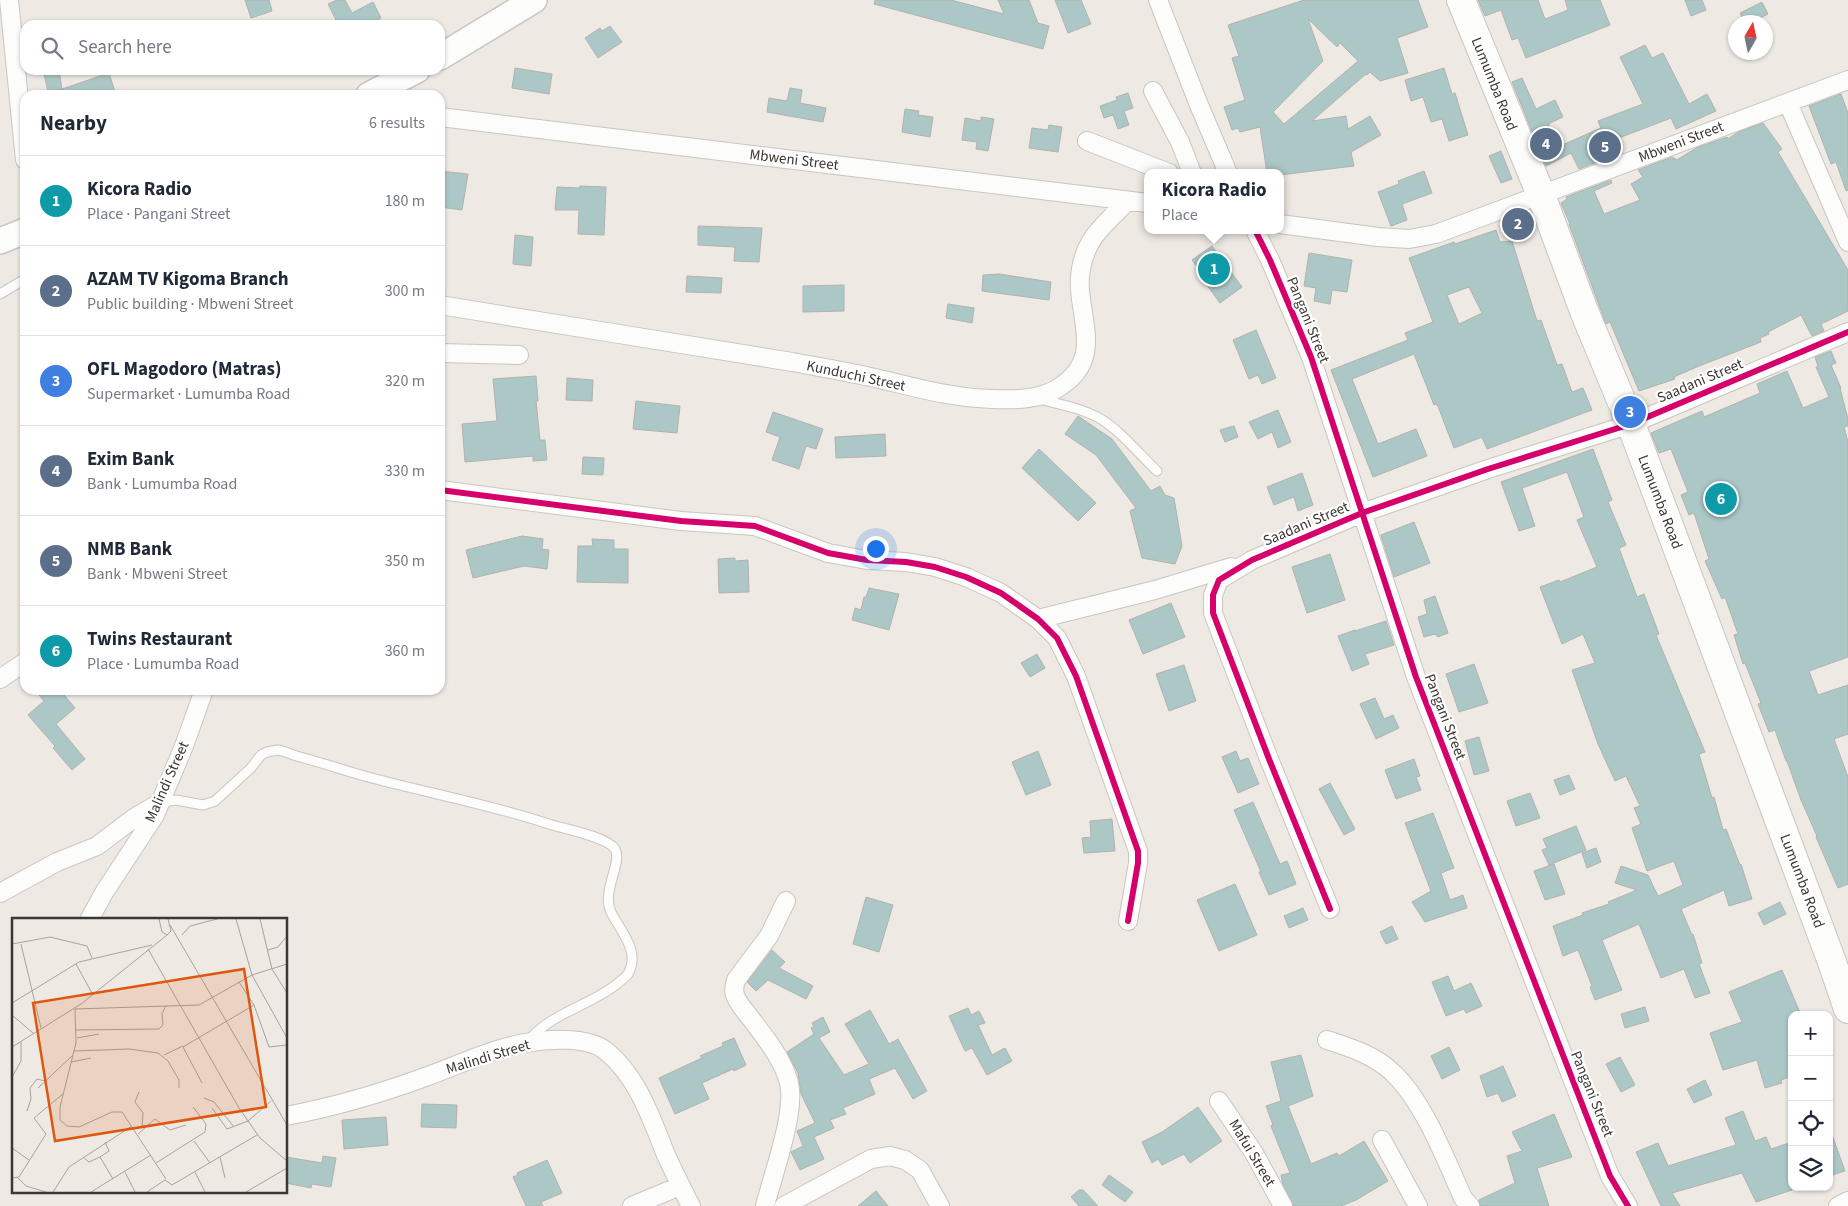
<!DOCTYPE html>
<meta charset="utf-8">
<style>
body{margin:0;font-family:"Source Sans 3",sans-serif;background:#f2f2f3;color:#1f2937}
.controls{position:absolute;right:15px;bottom:15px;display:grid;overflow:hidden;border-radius:10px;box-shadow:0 1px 4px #0004}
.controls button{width:45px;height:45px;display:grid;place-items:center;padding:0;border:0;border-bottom:1px solid #e0e1e3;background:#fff;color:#1f2937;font:25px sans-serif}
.compass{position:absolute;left:1728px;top:15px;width:45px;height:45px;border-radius:50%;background:#fff;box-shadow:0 1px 4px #0004;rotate:9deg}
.you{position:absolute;left:875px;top:548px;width:18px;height:18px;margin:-12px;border:4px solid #fff;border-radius:50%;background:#1a73e8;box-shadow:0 0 0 8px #1a73e833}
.badge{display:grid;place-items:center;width:32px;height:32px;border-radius:50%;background:#7a7570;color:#fff;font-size:16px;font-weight:700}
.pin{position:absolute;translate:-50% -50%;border:2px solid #fff;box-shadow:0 1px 5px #0006}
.popup{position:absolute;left:1144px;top:169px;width:140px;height:65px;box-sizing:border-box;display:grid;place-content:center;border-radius:10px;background:#fff;filter:drop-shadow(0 1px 4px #0005);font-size:16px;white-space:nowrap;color:#747a83}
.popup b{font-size:19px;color:#1f2937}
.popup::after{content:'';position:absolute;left:50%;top:100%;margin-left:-10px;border:10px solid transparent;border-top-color:#fff}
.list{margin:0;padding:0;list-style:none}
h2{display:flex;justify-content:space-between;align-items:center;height:65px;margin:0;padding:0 20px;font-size:21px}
h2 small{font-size:16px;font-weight:400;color:#747a83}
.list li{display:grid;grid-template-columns:32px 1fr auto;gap:15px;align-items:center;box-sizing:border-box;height:90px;padding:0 20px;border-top:1px solid #e0e1e3}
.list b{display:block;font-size:19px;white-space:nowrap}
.list p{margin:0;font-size:16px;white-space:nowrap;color:#747a83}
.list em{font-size:16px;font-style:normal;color:#747a83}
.icon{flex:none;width:28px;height:28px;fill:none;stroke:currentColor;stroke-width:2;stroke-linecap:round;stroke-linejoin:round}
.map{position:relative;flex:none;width:1848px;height:1206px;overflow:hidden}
.search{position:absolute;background:#fff;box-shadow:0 1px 4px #0004;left:20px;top:20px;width:425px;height:55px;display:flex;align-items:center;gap:12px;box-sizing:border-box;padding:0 18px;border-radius:15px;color:#747a83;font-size:19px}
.panel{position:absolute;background:#fff;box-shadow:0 1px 4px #0004;left:20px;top:90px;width:425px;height:605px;border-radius:15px}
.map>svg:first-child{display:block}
.building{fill:#abc8c7;stroke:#b2b2af;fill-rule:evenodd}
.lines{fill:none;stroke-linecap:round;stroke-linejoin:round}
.lane-casing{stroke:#c9c5c1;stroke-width:11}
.street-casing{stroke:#c9c5c1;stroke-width:20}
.secondary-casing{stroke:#c9c5c1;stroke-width:28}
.primary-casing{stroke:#c9c5c1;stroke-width:30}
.lane{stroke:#fcfcfb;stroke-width:9}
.street{stroke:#fcfcfb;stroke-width:18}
.secondary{stroke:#fcfcfb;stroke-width:25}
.primary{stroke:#fcfcfb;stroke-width:28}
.cycleway-casing{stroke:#fff;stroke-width:9}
.cycleway{stroke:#d6006c;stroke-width:6}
.labels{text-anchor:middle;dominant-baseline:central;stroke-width:4.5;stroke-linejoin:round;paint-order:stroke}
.street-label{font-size:15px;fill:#3b3732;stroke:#fff}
.inset-road{fill:none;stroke:#a6a29c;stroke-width:1}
.view{fill:#df570e;fill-opacity:0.15;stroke:#df570e;stroke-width:2.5}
.inset-edge{fill:none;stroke:#3b3732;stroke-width:2.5}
</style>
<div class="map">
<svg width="1848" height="1206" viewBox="0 0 1848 1206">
<rect width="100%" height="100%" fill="#eee9e3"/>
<path class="building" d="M245,0h24l3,11 -21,7z
M337,0h8l7,13 21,-11 8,16 -13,7h-41l9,-5 -8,-16z
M875,0h76l53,14 -6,-14h31l9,23 11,3 -6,23 -169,-45z
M1055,0h26l10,24 -23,9z
M1304,0h114l10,27 -31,11 11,35 -28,8 -10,-9 -3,3 -1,-1 -54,47 34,-5 2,13 22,-13 11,19 -30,17 3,14 -74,9v-2h-13l-7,-46 -20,5 -2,-4 -6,2 -8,-23 21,-7 -13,-42 7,-2 -11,-31zM1308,19l29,28 3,-4 18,18 -74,63 -11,-12 50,-51z
M1478,0h60l7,19 23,-9 -3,-10h35l10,25 -84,33 -8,-20 -6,2 -11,-30 -16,6z
M1685,0h17l4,10 -15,6z
M1762,2l6,12 -16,8h-7l-5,-9z
M610,26l12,16 -24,16 -13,-20 15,-10 2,3z
M1645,45l7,13 11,-5 26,51 18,-10 9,17 -40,18 -5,-11 -73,28 4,14 -23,9 -8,-16 -25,13 -34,-84 10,-4 14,31 19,-9 8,17 -15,7 12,22 41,-18 -3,-7 45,-17 -23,-47z
M515,68l37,6 -3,20 -37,-6z
M1444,68l8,26 3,-1 13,42 -19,6 -7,-22 -11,3 -8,-25 -12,4 -6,-21z
M43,70h16l3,19 47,-16 7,22h-64l-1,-2 11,-4 -14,3z
M790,88l12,2 -2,13 26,5 -3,14 -56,-10 2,-14 18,3z
M1128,93l5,15 -9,3 5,14 -11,4 -5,-14 -9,3 -4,-12 17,-6 -1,-3z
M1841,94l7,19v77l-2,1 -10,-29 -5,2 -22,-58z
M905,109l14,2 -1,4 15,2 -3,20 -28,-5z
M981,117l13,2 -6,32 -12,-2 1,-7 -15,-2 3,-22 16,3z
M1763,123l19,26 -4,3 70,118v41l-27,13 3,7 -12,5 -11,-21 -33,17 1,2 -9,4 1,4 -62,24 -25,11 1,2 -36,12 -29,-69 -4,2 -37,-100h1l-9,-21 6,-4 -1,-2 45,-17 1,3 -18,8 10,23 36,-14 -9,-16 12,-7 -5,-7 34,-13 5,3 19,-12 31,-11 1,2 10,-7z
M1049,125l13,2 -4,25 -29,-4 3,-20 16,2z
M1501,151l11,28 -11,4 -12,-27z
M440,171l28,3 -6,36 -22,-3 2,-15 -2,-1z
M1424,171l8,22 -30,11 5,16 -16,6 -13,-34 21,-8 -1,-3z
M580,186l26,1 -2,48 -26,-1 1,-24h-24l2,-23 23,1z
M698,226l64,2 -3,34 -25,-1 1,-14 -37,-2z
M1496,230l4,12 12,-1 25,80 4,-1 16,45 5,-1 10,28 11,-4 9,22 -105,39 -5,-12 -28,11 -17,-44 -3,1 -20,-51 -62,25 26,65 38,-15 11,27 -54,21 -42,-107 77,-30 -3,-7 28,-11 -24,-64 45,-16 1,2zM1469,287l13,26 -23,11 -12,-29z
M515,235l18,2 -2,29 -18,-2z
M1212,246l30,41 -22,16 -16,-22 2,-2 -14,-19z
M1309,253l43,7 -5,32 -15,-2 -2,14 -16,-3 2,-13 -12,-2z
M999,274l52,8 -2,18 -67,-9 1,-16z
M687,276l35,2 -1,15 -35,-1z
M844,285v26l-41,1v-26z
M948,304l26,4 -2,15 -26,-5z
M1256,330l20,48 -14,6 -4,-9 -9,4 -16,-39z
M1831,351l5,12 -5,2 10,23h-1l8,31v7l-4,1 4,15v215l-39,14 9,24 30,-10v49l-14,5 14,38v107l-10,4 -22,-51 1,-1 -16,-36 -14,-39h-1l-11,-31 -6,2 -11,-28 3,-1 -16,-40 -2,1 -9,-29 4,-1 -13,-37 -3,2 -17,-38 4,-2 -15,-46 -5,2 -8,-20 7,-3 -17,-43 -12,4 -8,-20 51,-22 2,6 56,-24 -3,-9 30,-13 16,37 26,-11 -13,-30 2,-1 -3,-9z
M536,376l2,25h-2l4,39h5l2,20 -14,1v-5l-68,6 -3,-38 35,-3 -4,-42z
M567,378l26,2 -1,21 -26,-1z
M636,401l44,5 -3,27 -44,-4z
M1278,410l13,32 -13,6 -6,-16 -14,7 -9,-17z
M773,412l50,17 -7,20 -10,-3 -7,23 -27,-9 8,-23 -14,-5z
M1078,416l34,23 39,52 9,-5 5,9 9,3 8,48 -7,18 -33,-6 -12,-47 6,-3 -40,-53 -31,-21z
M1234,426l4,11 -13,5 -5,-12z
M885,434l1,22 -50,2 -1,-21z
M1039,449l57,54 -18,18 -56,-53z
M1593,449l19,51 -4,2 18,43 -7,3 18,49 7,-3 15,40 -3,1 49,117 -6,2 13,44 2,-1 9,33 3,-1 14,36 1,-1 11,35 -23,7 -5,-16 -43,19 11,26 1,-1 9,29 -3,1 11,29 -15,5 -11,-29 -23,9 -22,-54 -37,16 20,50 -27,10 -5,-13 2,-1 -14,-36 -15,6 -10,-30 30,-11 -1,-2 27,-9 -1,-2 29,-12 -22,-7 6,-17 27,9 10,21 25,-11 -9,-24 -27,10 -15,-43 9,-4 -7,-16 6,-2 -14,-30 -11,5 -17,-37 -26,-74 23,-7 -12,-29 -21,10 -22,-57 19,-7 1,2 37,-15 -20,-47 7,-3 -17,-45 -45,16 13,38 -16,5 -18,-49z
M583,457l21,1 -1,17 -21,-1z
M1302,473l11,32 -15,6 -4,-14 -20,8 -7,-18z
M1414,522l16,41 -36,14 -13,-42z
M522,536l21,3 -1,10 7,1 -2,19 -23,-3 -51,12 -7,-28z
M592,539l22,1v9h14v34l-51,-1 1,-36h15z
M1330,554l15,46 -38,13 -15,-46z
M735,558v3l13,-1 1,32 -30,1 -1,-34z
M869,588l30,6 -10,36 -37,-10 3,-12 6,2 3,-13h2z
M1435,596l13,37 -10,4 -3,-3 -11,3 -6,-20 9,-3 -3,-14z
M1171,603l14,34 -42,17 -14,-34z
M1386,621l8,24 -29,9 4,10 -17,7 -14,-35 17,-6v1z
M1037,654l8,14 -15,9 -9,-14z
M1474,664l14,39 -29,9 -13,-38z
M1184,665l12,36 -27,10 -13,-37z
M46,690h14l15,18 -19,16 29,35 -13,11 -19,-22 2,-2 -27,-31 16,-14 -5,-6z
M1375,698l9,21 9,-4 6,13 -23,11 -16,-35z
M1479,737l10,34 -15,4 -9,-34z
M1038,751l13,34 -25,10 -14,-33z
M1236,751l4,10 8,-3 11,26 -21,9 -16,-36z
M1414,759l6,17 -4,1 5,13 -25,9 -11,-29z
M1569,775l6,14 -15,6 -6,-15z
M1330,783l25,46 -11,6 -25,-46z
M1530,793l10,25 -24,8 -9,-25z
M1253,802l27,62 7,-3 9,23 -27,11 -10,-23h2l-27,-62z
M1433,813l21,55 -13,5 9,27 13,-5 4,13 -42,14 -13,-20 19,-11 -26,-68z
M1112,819l3,32 -31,2 -2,-15 9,-1 -1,-16z
M1576,826l10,24 -37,15 -7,-15 5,-2 -4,-9z
M1596,848l5,14 -14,6 -5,-15z
M1554,864l11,30 -20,6 -11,-29z
M1235,884l22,51 -38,16 -22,-51z
M866,897l27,8 -14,47 -26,-8z
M1780,902l6,12 -22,11 -6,-12z
M1303,908l5,12 -19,8 -5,-12z
M1392,926l6,13 -12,5 -6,-12z
M772,950l13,12 -6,6 34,18 -7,13 -38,-19 -12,11 -9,-9z
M1782,970l19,45h-9v61l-11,4 1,3 -17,5 -8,-28 -34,10 -13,-37 32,-11 -13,-30z
M1448,976l6,15 17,-8 11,23 -16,7 -2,-4 -18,7 -14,-34z
M1645,1007l4,14 -24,7 -4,-14z
M968,1008l3,7 8,-4 6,12 -7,2 14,30 13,-7 7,13 -25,14 -15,-27 -7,3 -16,-35z
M870,1010l19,34 9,-5 29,52 -14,8 -18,-31 -26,11 6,15 -32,14 3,6 -16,6 4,8 -20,9 10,22 -24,11 -9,-18 12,-6 -6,-15 18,-8 -14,-29 -3,-21 -11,-21 27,-18 -3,-6 3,-1 -2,-4 11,-6 7,15 -11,6 25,37 25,-11 -24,-40z
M734,1038l12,27 -12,6 -1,-2 -31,14 7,16 -34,15 -16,-36 43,-20 -2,-2 23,-10 -1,-3z
M1449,1047l11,23 -18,9 -11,-23z
M1301,1055l12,41 -25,10 23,58 26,-11 2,3 25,-15 24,40 -32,19 -15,6h-47l-11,-21 -2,-10 9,-2 -19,-47 2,-1 -7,-19 15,-5 -10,-39z
M1620,1057l15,28 -14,7 -15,-28z
M1503,1066l13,30 -14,6 -4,-9 -11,4 -7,-21z
M1705,1080l7,15 -18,8 -7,-14z
M422,1104l35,1 -1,23 -35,-1z
M1198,1107l24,34 -32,22 -6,-9 -22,11 -4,-6 -6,4 -10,-21 20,-10z
M1743,1111l12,30 11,-4 5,12 21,-7v48l-36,12 -14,-29 -70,20 8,13h-19l-25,-54 22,-9 10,23 68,-21 -11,-27z
M1554,1114l18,43 -35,11 12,38h-69l-1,-6 36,-17 -8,-27 15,-5 -10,-19z
M386,1117l2,28 -44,4 -2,-29z
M1829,1132h2l14,39 -16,5z
M323,1156l13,2 -5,29 -19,-3 -1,4 -25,-5v-26l36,6z
M547,1160l15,33 -21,9 2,4h-17l-13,-29 5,-2 -1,-2z
M1109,1175l24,17 -8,10 -23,-17z
M1079,1190h4l15,16h-19l-8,-9z
M876,1191l12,15h-30z"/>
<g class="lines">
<g class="lane-casing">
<path id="lane" d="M0,294l25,-15
M1039,399c20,5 42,9 60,19 21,12 40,36 58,53
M161,802l15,-2 27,5 12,-4 36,-33 10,-13 6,-3 11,-2c7,1 14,5 22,7 24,6 48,15 72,21 60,16 121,27 180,47 14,4 55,12 63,24 8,13 -14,43 -4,63 9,19 30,39 17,62 -3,4 -8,7 -11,10 -28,22 -66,29 -89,57"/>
</g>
<g class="street-casing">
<path id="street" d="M9,0l16,160
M1158,0l41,105 29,68
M1153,91l27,51 12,31
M1788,103l60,139
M440,117l708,86
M1087,141l82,32
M1280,224l98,13 31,2 27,-5 412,-154
M1255,230l15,30 41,97 105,320 194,499 18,30
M440,305c117,20 235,37 352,57 27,5 56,10 83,16 39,9 77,20 117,21 23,1 50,1 69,-13 47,-31 12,-76 20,-117 5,-32 26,-47 47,-68
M440,353l79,2
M440,490l241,31 74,5 73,27 39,7 39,2 29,5 31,10 35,16 37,26 19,19 19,38 62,175v12l-10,58
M1038,619l117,-29 76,-23
M0,679l25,-17
M0,893l57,-31 40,-16 37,-28 27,-16
M1330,909l-61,-150 -56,-146v-18l6,-15 33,-20 110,-47 126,-44 143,-45 217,-92
M89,920l16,-29 50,-76 29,-69 20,-56
M1327,1040c22,7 47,15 65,32 31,28 54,88 71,126l7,8
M1219,1101l35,52 29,53
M286,1116c48,-9 96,-23 142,-40 30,-11 66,-28 97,-33 22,-4 63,-7 81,8 32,26 45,67 60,104 8,17 16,34 25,51
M1382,1140l36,66
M632,1206l48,-20
M765,1206c8,-32 31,-94 24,-123 -6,-24 -23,-44 -37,-63 -6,-8 -14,-16 -17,-25 -2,-6 0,-10 1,-15l33,-44 17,-35
M784,1206l87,-47 19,-3 15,4 15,10 20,36
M1838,1206l10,-5"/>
</g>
<g class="secondary-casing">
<path id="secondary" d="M440,57l94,-57
M369,95l48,-25
M0,241l25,-10"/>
</g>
<g class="primary-casing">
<path id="primary" d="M1461,0l80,195 43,116 47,113 201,538 16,47"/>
</g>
<use href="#lane" class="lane"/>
<use href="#street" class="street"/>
<use href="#secondary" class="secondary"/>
<use href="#primary" class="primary"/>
<g class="cycleway-casing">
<path id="cycleway" d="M1255,230l15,30 41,97 105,320 194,499 18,30
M440,490l241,31 74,5 73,27 39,7 39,2 29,5 31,10 35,16 37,26 19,19 19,38 62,175v12l-10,58
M1330,909l-61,-150 -56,-146v-18l6,-15 33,-20 110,-47 126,-44 143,-45 217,-92"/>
</g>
<use href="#cycleway" class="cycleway"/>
</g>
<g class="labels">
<g class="street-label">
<text transform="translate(1494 84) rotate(68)">Lumumba Road</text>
<text transform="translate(1681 142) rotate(-21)">Mbweni Street</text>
<text transform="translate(794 160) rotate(7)">Mbweni Street</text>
<text transform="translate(1308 320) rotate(68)">Pangani Street</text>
<text transform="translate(856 376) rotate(12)">Kunduchi Street</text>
<text transform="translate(1700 381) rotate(-23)">Saadani Street</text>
<text transform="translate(1660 502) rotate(69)">Lumumba Road</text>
<text transform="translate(1306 524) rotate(-23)">Saadani Street</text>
<text transform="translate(1445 717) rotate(69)">Pangani Street</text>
<text transform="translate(167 782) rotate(-66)">Malindi Street</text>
<text transform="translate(1802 881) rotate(69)">Lumumba Road</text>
<text transform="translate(488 1057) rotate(-17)">Malindi Street</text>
<text transform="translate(1592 1094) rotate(68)">Pangani Street</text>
<text transform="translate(1252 1153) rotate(59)">Mafui Street</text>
</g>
</g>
<g transform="translate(12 918)">
<rect width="275" height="275" fill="#eee9e3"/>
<path class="inset-road" d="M147,1l3,13 5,3 4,-4 -3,-12M224,1l16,56 35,63M248,1l12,50 15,24M158,7l117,200M170,17l8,-9 27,-7M0,26l38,-7 37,9 5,12M9,26l20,84M136,31l91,159 21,30 27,23M256,32l10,-3 9,-11M64,46l17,31M227,64l15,23 15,42 18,-2M0,85l67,-41 73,-17M63,91l1,34 -16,64v13l7,6 12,1 33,-15h10l44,67M63,91l124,-4 53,-30 35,-11M0,97l21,18M64,112l83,-1 4,-4 -1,-11 4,-9M65,120l22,-4M0,129l69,-43 86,-69M62,133l55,-2 29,4 10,8 11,19v8M152,137l19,-9M59,144l20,-4M0,159l9,-16v-19M190,165l-19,-36 71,-42M26,170l35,-33M127,174l-4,10 8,11 -1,15M192,180l10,4 20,25M200,190l15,21 21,-8 23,-20M15,193l4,-12 -1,-11 7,-9 8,2M126,216l17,-15 15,11 16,-5M182,223l16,22M0,230l17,12M71,239l6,5 11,-5 13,22M88,239l9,-6 -4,-9M208,239l5,21M144,245l49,-31 1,-8 -13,-17M113,254l10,20M183,254l10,20M0,260l7,-1 27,-43 -12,-16 30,-25M6,260l8,8 20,6M41,274l16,-25 63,-41M79,274l60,-37M135,274l18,-12 7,5 85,-50M234,274l41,-24"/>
<path class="view" d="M232,51l22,138 -211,34 -22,-138z"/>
<rect width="275" height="275" class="inset-edge"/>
</g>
</svg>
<div class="controls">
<button>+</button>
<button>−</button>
<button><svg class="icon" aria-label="locate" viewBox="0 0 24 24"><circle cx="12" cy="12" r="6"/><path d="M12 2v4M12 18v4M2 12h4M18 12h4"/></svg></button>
<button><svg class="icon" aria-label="layers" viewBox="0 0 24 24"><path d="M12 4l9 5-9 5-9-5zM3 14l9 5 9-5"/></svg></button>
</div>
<svg class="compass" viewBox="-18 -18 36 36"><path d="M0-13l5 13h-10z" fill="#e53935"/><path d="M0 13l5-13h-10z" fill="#747a83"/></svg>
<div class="you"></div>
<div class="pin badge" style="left:1214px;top:269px;background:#0f9aa8">1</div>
<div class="popup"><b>Kicora Radio</b>Place</div>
<div class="pin badge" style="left:1518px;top:224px;background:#5c6f8a">2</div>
<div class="pin badge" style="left:1630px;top:412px;background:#3f7fe0">3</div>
<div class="pin badge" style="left:1546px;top:144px;background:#5c6f8a">4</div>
<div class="pin badge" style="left:1605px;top:147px;background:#5c6f8a">5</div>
<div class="pin badge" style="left:1721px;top:499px;background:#0f9aa8">6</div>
<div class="search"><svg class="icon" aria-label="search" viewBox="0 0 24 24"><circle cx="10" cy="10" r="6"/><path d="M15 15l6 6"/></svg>Search here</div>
<section class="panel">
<h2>Nearby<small>6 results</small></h2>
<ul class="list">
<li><span class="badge" style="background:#0f9aa8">1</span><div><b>Kicora Radio</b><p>Place · Pangani Street</p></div><em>180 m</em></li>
<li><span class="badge" style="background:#5c6f8a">2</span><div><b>AZAM TV Kigoma Branch</b><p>Public building · Mbweni Street</p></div><em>300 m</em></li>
<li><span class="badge" style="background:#3f7fe0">3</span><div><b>OFL Magodoro (Matras)</b><p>Supermarket · Lumumba Road</p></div><em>320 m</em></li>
<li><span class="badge" style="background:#5c6f8a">4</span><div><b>Exim Bank</b><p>Bank · Lumumba Road</p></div><em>330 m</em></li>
<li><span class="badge" style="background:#5c6f8a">5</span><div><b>NMB Bank</b><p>Bank · Mbweni Street</p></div><em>350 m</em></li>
<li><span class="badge" style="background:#0f9aa8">6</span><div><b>Twins Restaurant</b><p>Place · Lumumba Road</p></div><em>360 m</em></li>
</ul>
</section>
</div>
